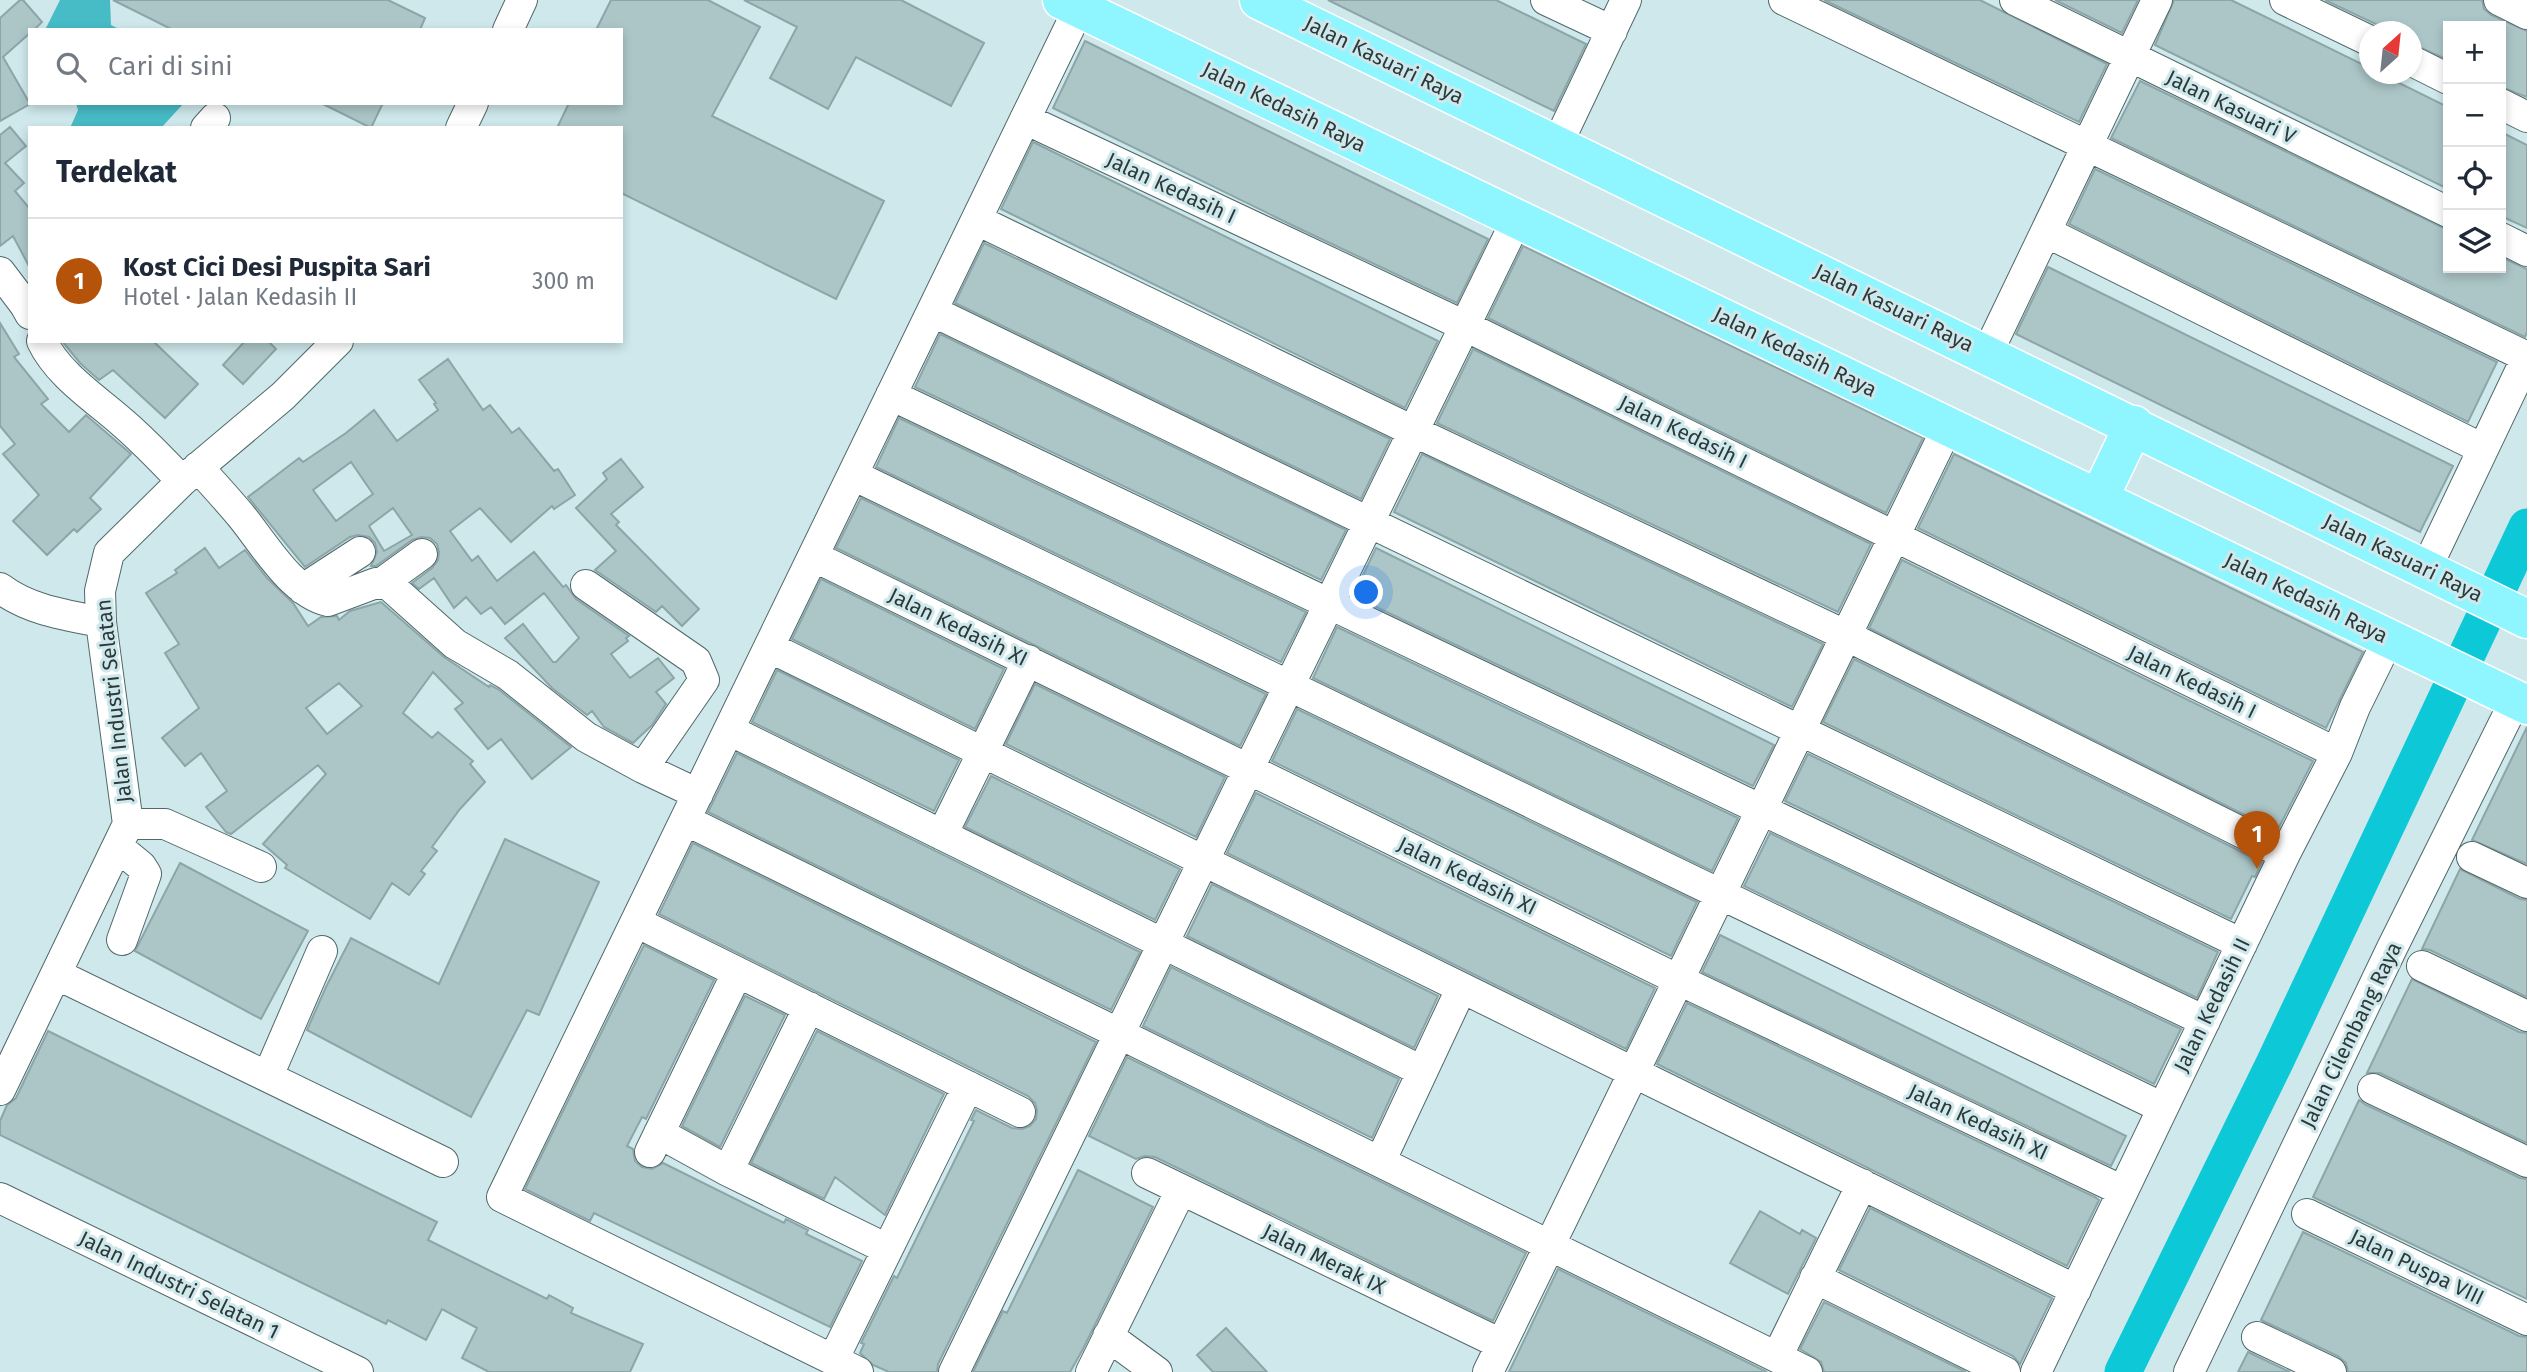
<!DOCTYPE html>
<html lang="id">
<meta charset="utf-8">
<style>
body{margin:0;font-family:"Fira Sans",sans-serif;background:#f2f2f3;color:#1f2937}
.controls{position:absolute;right:21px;top:21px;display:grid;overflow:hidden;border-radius:0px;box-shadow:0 4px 10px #0003}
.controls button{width:63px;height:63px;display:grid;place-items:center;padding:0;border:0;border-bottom:2px solid #e0e1e3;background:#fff;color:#1f2937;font:35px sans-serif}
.compass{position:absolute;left:2359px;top:21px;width:63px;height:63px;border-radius:50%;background:#fff;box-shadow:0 4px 10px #0003;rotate:27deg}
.you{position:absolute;left:1367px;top:593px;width:24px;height:24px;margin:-18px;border:5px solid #fff;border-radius:50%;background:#1a73e8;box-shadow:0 0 0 10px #1a73e833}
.badge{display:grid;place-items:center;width:46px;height:46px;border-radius:50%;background:#b45309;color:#fff;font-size:23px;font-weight:700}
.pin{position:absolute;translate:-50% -58px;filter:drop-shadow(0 2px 4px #0008)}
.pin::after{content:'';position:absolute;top:37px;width:24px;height:21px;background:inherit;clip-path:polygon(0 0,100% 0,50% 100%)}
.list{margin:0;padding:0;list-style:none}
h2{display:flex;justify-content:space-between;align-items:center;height:91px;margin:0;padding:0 28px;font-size:30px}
h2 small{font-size:23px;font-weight:400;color:#747a83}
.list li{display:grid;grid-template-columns:46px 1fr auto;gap:21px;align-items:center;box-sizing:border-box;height:126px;padding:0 28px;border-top:2px solid #e0e1e3}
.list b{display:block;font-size:26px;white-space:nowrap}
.list p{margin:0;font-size:23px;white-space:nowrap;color:#747a83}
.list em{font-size:23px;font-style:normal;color:#747a83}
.icon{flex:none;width:38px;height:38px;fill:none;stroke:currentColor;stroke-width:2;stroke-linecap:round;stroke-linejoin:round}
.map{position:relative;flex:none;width:2527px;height:1372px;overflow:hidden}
.search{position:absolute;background:#fff;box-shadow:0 4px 10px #0003;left:28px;top:28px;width:595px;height:77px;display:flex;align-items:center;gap:18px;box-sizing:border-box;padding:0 24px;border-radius:0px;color:#747a83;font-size:26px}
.panel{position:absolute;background:#fff;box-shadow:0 4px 10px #0003;left:28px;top:126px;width:595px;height:217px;border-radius:0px}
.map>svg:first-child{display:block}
.forest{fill:#47bbc6}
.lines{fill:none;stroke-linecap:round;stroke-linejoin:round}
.river{stroke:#0dc9d7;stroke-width:37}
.building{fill:#acc6c8;stroke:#8ca5a7;stroke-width:2;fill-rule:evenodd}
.minor-casing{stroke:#50686a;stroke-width:32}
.major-casing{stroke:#fff;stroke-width:41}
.minor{stroke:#fff;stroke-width:30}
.major{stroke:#8ff5fe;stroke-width:38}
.labels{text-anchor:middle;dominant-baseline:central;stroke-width:6;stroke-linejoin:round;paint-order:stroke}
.street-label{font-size:21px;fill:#2d3839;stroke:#cee8eb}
</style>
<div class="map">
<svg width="2527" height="1372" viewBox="0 0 2527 1372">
<rect width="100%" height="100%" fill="#cee8eb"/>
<path class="forest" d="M60,0h50l1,25 10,5h-76z
M76,103h108l-23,25h-91l8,-18z"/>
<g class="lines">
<path class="river" d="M2123,1372l151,-308 253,-537"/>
</g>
<path class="building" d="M20,0h3l19,22 -8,8h-4v3l-27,24 27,47 -30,17v-103z
M113,0h275l37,18 -5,12h-247z
M611,0h97l52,27 -48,89 172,85 -48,98 -215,-106v-65h-64l12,-25h52v-73h-25z
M744,0h157l83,43 -33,63 -95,-49 -28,52 -58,-31 27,-51z
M1328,0h168l90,44 -32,67z
M1824,0h156l127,64 -28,58z
M2055,0h83l-16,33z
M2174,0h57l139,68v6h11l67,33v82l-293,-144z
M2325,0h157l2,9 7,6 36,16v66l-26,-10v-61h-53v34l-36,-16v-12h-27l-7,-7z
M1085,41l403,198 -31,64 -161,-76 -243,-119z
M2140,81l308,149v38h53v-11l26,12v63l-2,5 -414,-199z
M321,103h62l-12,25z
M10,127l16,19 -21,17 19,20 -9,8 15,18v59l-17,-32 -13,10v-111z
M2501,132l26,13v83l-26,-12z
M1033,142l405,199 -33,67 -404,-199z
M2095,169l402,193 -29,60 -399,-198z
M984,243l406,196 -29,60 -406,-196z
M1523,246l400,192 -37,75 -398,-195z
M2048,267l405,199 -33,66 -404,-198z
M0,323l19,31 -5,3 34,42 -7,5 28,28 17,-17 45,39 -41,44 11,11 -24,23 -3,-3 -27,26 -34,-34 26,-26 -36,-41 12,-10 -15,-18z
M940,334l406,196 -25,50 -406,-193z
M62,341h91l45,43 -33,34 -52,-48 -14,10 -19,-17z
M245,341h23l8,8 -33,35 -20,-19z
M1473,349l398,195 -33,68 -401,-189z
M448,359l35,51 7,-5 22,28 7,-5 35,43 4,-2 17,26 -21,14 -2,-3 -41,36 -31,-34 -30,23 22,30 6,-5 19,25 37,-29 29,35 3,-2 10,14 53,37 -3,2 2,3 -17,13 19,24 28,-20 16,20 -18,14 10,12 -14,21 -19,18 -29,-16 -12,-16 -5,4 -35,-27 -47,-50 18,-14 30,38h3l23,-24 -35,-45 -39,31 -14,-17 -10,7 -15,-17 -12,11 -20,-30 -15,11 -7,-6 20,-15 6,-8 1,-8 -2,-8 -7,-6 -9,-1 -9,3 -36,26h-5l6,-14 -2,-9 -6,-6 -11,-2 -8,2 -45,30 -57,-70 51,-39 4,4 43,-29 28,-23 23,31 41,-31 -4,-6 2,-1 -17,-23zM351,462l22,32 -37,27 -23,-31zM393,508l19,27 -28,16 -15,-25z
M899,418l407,194 -25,50 -405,-195z
M1422,454l401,190 -31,63 -398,-195z
M1954,454l409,198 -37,76 -408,-200z
M621,459l22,28 -32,27 8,8 -3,3 83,84 -17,17 -20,-20 -6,6 -61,-42 21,-19 -40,-43 31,-29 -4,-6z
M861,498l405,196 -26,52 -404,-198z
M205,548l14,20 26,-18 22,28 26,25 15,23 13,-9 16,-1 2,4 11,-9 31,-9 63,55 45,30 1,-2 8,4 73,58 -39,32 -31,-40 -13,10 -33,-40 8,-6 -30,-31 -30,41 29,25 6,-6 35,29 -3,3 15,18 -25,27 -28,38 5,4 -16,20 4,3 -16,21 -17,-12 -22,36 -85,-51 2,-3 -24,-21 63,-70 -8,-9 -87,69 -5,-2 -20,-25 21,-16 -26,-38 -16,13 -23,-28 37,-30 -34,-55 14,-9 -33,-51 31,-20 -2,-3zM339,683l23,23 -35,28 -21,-26z
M1376,548l398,197 -21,41 -400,-190z
M1902,560l411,201 -36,70 -408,-203z
M821,579l183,90 -29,60 -183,-90z
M1337,627l401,191 -26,53 -399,-193z
M1854,659l408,203 -7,15 -3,-1 -21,43 -408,-197z
M777,670l182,90 -25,51 -182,-89z
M1035,684l190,93 -29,60 -190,-93z
M1297,709l400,193 -26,54 -399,-195z
M2527,727v137l-55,-24z
M737,753l403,199 -29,58 -403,-198z
M1808,754l410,198 -21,46 -412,-197z
M991,776l189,93 -25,51 -190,-93z
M1256,793l399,195 -29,61 -399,-196z
M1770,833l411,196 -27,55 -410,-198z
M505,839l94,43 -60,133 -12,-5 -56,107 -164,-87 19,-43 25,-49 88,46z
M693,843l403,199 -158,322 -1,8h-48l-16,-7 -13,-12 4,-9 -3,-1 33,-67 3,2 77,-157 -3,-1 5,-10 36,18 10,1 8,-3 6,-7 1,-9 -2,-7 -7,-7 -369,-182z
M180,863l128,68 -47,88 -126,-68z
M2460,869l60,30 7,1v97l-97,-47 -8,-1z
M1212,884l226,112 -24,52 -227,-112z
M1720,935l406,201 -15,30 -409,-194z
M644,945l70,35 -68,139 -4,-2 -15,29 6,3 2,12 7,6 10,2 11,-6 121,60 2,-4 22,11 -2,4 56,27 -32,66 -236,-114 -4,8 -65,-32z
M1171,967l228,112 -27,59 -229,-112z
M2412,979l107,53 8,1v110l-147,-70h-13z
M745,996l40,19 -65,132 -38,-21z
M1687,1003l408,194 4,3 -32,66 -410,-202z
M48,1031l389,191 -9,18 119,59 2,-4 24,13 -2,5 72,31 -13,28h-141l-27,-14 15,-30 -35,-19 -16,31 -38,-20 -2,4 -386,-189v-14l7,-16 9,-7z
M817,1031l127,63 -59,121 -50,-38 -11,22 -73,-36z
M1127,1057l399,196 -33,68 -338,-164 -10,-1 -9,3 -47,-23z
M2359,1100l7,5 154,73 7,1v120l-214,-102z
M1078,1170l75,37 -70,142 -13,23h-97l30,-61 4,2z
M1870,1208l182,90 -32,66 -7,-8 -174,-86z
M1760,1211l40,23 2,-4 14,8 -28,56 -58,-31z
M2303,1232l216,104 8,1v35h-179l-2,-9 -8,-7 -77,-36z
M1558,1269l209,103h-258z
M1824,1302l142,70h-142l-3,-10 -21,-13z
M1226,1328l41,44h-54l-16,-17z
M2248,1352l2,1 40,19h-52z"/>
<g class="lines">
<g class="minor-casing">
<path id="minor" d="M1546,0l66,31
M1784,0l743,357 -101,212
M2015,0l433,212
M2285,0l85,41
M2499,0l28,14
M508,30l14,-30
M2412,61l36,18
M2501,104l26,13
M1025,119l440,207 872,427
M206,128l9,-10
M461,128l12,-25
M1557,145l69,-145
M977,220l436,211 432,204 440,219
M2046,232l437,217
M2501,238l26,13
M0,272l25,33 5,9
M932,311l1310,633
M42,341c16,34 54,58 81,82 21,18 40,38 59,58
M1987,354l170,-354
M891,395l1314,626
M198,467c15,17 30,33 44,50 22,27 50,76 86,84l48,-18 13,2 66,59 53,31 78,62 57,31 55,26
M853,475l1310,633
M813,556l866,424 444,211
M382,583l40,-29
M586,585l110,76 8,19 -61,88
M0,588c29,22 65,27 101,34
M303,589l57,-37
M769,647l1307,643
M729,730l693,341
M685,820l1122,552
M128,824h37l96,43
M942,835l86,-175
M118,847l23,19 5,8 -24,66
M2472,857l55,26
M636,922l384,190
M2422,966l105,50
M56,974l387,188
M268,1076l54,-125
M2373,1089l154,73
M0,1090l128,-266 -27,-202 -1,-31 9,-38 73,-72 101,-85 55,-55
M659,1133l69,38 159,78
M650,1152l87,-179
M1380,1162l81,-173
M728,1171l81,-164
M1147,1173l354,171
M0,1198l358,174
M2307,1214l220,106
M1815,1278l190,94
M1108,1336l49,36
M2257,1337l74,35
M1777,1357l85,-173
M833,1360l135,-274
M858,1372l-356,-175 577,-1189
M954,1372l563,-1153
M1091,1372l90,-182
M1488,1372l460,-946
M2036,1372l249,-518 52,-101 18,-46 34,-69
M2189,1372l203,-424 124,-249"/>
</g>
<g class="major-casing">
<path id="major" d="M1062,0l1465,705
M1259,0l1268,619
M2099,498l35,-73"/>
</g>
<use href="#minor" class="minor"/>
<use href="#major" class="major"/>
</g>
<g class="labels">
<g class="street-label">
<text transform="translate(1384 60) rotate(26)">Jalan Kasuari Raya</text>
<text transform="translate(1284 107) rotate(26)">Jalan Kedasih Raya</text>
<text transform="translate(2231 107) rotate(26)">Jalan Kasuari V</text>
<text transform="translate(1171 188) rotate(25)">Jalan Kedasih I</text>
<text transform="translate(1894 308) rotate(26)">Jalan Kasuari Raya</text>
<text transform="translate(1795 352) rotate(26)">Jalan Kedasih Raya</text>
<text transform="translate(1683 432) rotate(26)">Jalan Kedasih I</text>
<text transform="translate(2403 558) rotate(26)">Jalan Kasuari Raya</text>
<text transform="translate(2306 598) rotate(26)">Jalan Kedasih Raya</text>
<text transform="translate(958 627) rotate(26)">Jalan Kedasih XI</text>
<text transform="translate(2192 682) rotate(26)">Jalan Kedasih I</text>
<text transform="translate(114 701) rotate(-96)">Jalan Industri Selatan</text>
<text transform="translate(1467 876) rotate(26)">Jalan Kedasih XI</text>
<text transform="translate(2212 1005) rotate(-64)">Jalan Kedasih II</text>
<text transform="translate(2351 1035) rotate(-64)">Jalan Cilembang Raya</text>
<text transform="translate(1978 1122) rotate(25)">Jalan Kedasih XI</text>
<text transform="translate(1324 1259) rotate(26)">Jalan Merak IX</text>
<text transform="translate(2417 1267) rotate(26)">Jalan Puspa VIII</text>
<text transform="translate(179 1285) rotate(26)">Jalan Industri Selatan 1</text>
</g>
</g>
</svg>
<div class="controls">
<button>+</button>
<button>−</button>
<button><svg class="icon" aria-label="locate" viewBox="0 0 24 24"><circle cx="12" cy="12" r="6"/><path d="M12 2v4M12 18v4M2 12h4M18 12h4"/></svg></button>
<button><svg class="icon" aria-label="layers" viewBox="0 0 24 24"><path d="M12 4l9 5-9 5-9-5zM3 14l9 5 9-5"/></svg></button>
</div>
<svg class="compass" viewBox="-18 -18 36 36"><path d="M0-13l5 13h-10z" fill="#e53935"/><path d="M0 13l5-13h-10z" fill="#747a83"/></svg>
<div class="you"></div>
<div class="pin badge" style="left:2257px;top:869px">1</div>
<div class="search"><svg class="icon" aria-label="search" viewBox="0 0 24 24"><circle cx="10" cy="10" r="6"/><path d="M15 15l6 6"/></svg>Cari di sini</div>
<section class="panel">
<h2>Terdekat<small></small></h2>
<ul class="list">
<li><span class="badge">1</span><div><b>Kost Cici Desi Puspita Sari</b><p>Hotel · Jalan Kedasih II</p></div><em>300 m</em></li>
</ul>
</section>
</div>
